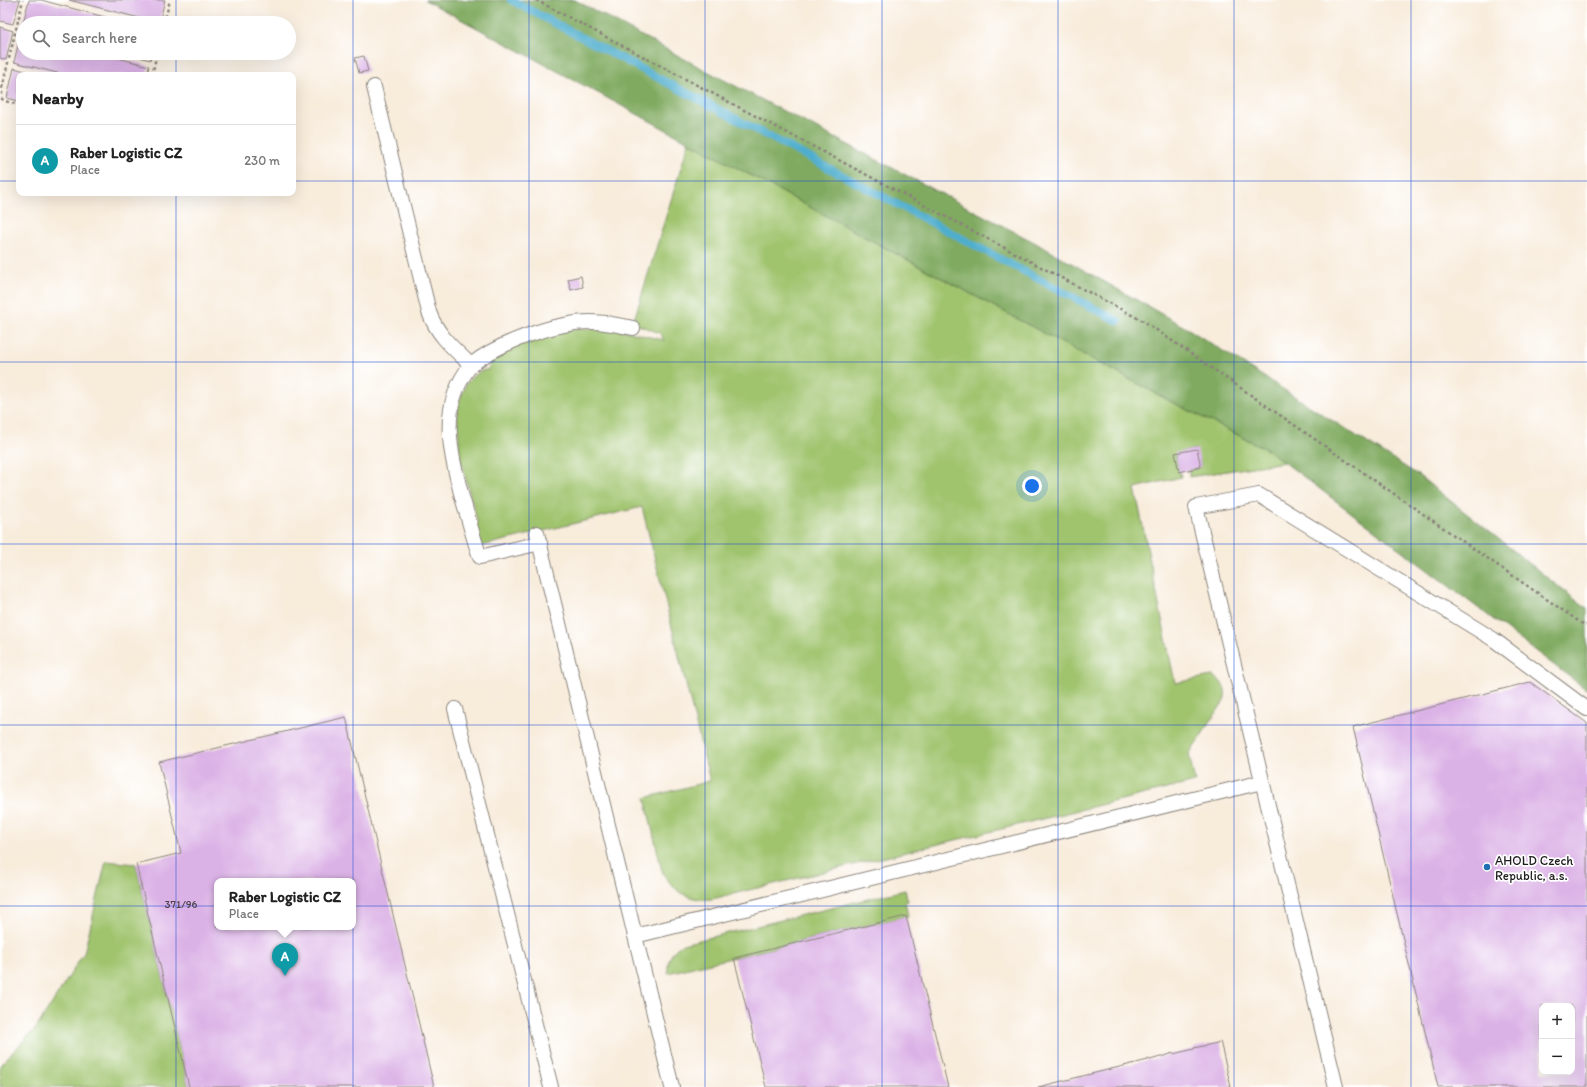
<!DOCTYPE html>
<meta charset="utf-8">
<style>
body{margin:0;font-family:Itim,sans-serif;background:#f6f6f6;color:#222}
.controls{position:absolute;right:12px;bottom:12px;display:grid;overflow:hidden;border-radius:8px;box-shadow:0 4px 16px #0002}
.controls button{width:36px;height:36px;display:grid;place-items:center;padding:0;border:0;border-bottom:1px solid #e0e0e0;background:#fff;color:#222;font:20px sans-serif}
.you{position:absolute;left:1032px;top:486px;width:14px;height:14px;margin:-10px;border:3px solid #fff;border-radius:50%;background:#1a73e8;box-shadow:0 0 0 6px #1a73e833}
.badge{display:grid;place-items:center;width:26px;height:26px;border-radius:50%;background:#db2777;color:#fff;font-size:13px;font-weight:700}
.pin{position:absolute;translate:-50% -33px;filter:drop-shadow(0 1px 2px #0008)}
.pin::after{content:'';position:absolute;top:21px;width:14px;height:12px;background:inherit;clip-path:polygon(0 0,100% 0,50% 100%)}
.popup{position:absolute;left:214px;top:878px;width:142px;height:52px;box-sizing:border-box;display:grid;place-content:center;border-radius:8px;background:#fff;filter:drop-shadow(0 1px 3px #0005);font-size:13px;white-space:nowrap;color:#767676}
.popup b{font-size:15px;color:#222}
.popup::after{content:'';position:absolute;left:50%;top:100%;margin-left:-8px;border:8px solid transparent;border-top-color:#fff}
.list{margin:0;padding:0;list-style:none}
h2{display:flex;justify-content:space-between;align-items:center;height:52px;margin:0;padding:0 16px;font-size:17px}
h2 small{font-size:13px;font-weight:400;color:#767676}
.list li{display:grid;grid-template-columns:26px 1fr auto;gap:12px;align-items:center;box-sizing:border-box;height:72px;padding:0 16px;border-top:1px solid #e0e0e0}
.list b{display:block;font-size:15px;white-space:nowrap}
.list p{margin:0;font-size:13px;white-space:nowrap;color:#767676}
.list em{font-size:13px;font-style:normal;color:#767676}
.icon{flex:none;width:22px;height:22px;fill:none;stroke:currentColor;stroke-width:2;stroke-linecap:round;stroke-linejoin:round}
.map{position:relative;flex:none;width:1587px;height:1087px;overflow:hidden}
.search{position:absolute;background:#fff;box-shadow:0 4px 16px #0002;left:16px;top:16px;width:280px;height:44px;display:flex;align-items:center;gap:10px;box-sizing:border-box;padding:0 14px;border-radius:22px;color:#767676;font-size:15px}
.panel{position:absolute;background:#fff;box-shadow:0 4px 16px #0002;left:16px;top:72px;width:280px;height:124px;border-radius:8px}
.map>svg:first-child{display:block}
.green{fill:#a0c46e;stroke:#5e7045}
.forest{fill:#80aa61;stroke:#4e633e}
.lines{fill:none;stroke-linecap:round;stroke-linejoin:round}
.stream{stroke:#50aece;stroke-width:8}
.building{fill:#dbb2e6;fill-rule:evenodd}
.service-casing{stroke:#8a847c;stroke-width:16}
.path{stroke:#8a847c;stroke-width:2.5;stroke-dasharray:3 3;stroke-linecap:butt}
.service{stroke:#fff;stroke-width:14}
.grid{fill:none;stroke:#1d4ed8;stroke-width:1;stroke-opacity:0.55}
.poi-dot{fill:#1f6fb2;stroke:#fff;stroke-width:1.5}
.labels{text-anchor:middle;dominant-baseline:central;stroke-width:3.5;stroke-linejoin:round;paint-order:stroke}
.number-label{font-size:11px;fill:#4c424e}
.poi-label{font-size:13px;fill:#1c1c1c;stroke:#fff;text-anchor:start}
</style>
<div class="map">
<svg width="1587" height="1087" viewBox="0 0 1587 1087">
<rect width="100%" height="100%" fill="#fff"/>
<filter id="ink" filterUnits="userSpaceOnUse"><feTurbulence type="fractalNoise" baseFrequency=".025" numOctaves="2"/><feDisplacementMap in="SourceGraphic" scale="8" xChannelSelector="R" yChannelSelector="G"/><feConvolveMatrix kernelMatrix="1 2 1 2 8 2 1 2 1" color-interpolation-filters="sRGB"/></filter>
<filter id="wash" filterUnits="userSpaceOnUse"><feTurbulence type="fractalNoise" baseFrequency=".012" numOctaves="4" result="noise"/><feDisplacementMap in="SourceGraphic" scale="16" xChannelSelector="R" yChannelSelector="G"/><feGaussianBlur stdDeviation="0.9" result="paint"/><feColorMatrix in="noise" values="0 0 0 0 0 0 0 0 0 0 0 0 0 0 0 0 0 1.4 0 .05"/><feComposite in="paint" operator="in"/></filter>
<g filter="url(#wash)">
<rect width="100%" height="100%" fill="#f8ecdb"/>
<path class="green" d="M689,142l479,258 100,50 16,12 -95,15v-7l12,-3 -5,-18 -21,5 6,23 -46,11 40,195 37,-7c11,5 16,13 12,25l-35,53 6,28 -483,117c-24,2 -38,-7 -50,-28l-17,-73 65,-17 -68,-274 -161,39 -6,-21 3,-1 -18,-66 -3,-50 9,-24 6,-7 9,-6 8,-2 1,-5 -2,-5c37,-19 83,-35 125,-30 18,2 34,8 51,11l-4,-7 -27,-10z
M106,861l30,3 53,223h-189v-22l37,-38 47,-74z
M905,890l3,11 -3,1 3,14 -240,57c-1,-14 4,-23 15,-29z"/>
<path class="forest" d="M425,0h150l130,70 329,172 156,88 228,145 169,134v81l-319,-240 -100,-50z"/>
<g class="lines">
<path class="stream" d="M511,0l607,321"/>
</g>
<g id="blocks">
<path class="building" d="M0,0h20l-7,24 -13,-3z
M29,0h12l86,23h-104z
M69,0h96l-6,23z
M0,27l13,4 -7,29 -6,-2z
M21,32l2,1v20h76l50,13 -2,9h-82l-51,-13z
M126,53h26l-2,7z
M364,56l4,15 -9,2 -4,-15z
M14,68l23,6 -18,1v26l-12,-3z
M581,276l2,11 -12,3 -3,-11z
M1197,449l4,18 -22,5 -4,-19z
M1530,682l57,41v364h-149l-85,-360zM1542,1006h30v66h-30z
M346,717l88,370h-245l-53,-223 45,-11 -22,-91zM217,881h136v46h-136z
M906,916l42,171h-182l-32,-129z
M1220,1041l11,46h-193l110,-27v-1l2,1 21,-6v-1l2,1 21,-5v-1l23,-5z"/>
</g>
</g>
<g filter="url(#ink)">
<use href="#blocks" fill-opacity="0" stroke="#8a847c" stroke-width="1"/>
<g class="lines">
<g class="service-casing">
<path id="service" d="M374,87l55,225c8,23 25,37 42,53 -33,41 -21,86 -9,132 6,20 11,40 18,60l60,-14
M471,365c27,-22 85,-43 120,-43 14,0 28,3 42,6
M537,533l98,403
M455,709l96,378
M672,1087l-37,-151 627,-154
M1336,1087l-140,-580 63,-12 234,144 94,70"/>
</g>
<path class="path" d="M536,0l609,322 439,303h3
M164,23l6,-23
M152,75l5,-22
M0,87l2,1v11l3,2 14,4
M2,88l21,-88"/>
<use href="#service" class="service"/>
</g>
</g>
<path class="grid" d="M176,0v23M353,0v1087M529,0v1087M705,0v1087M882,0v1087M1058,0v1087M1234,0v1087M1411,0v1087M176,53v22M0,181h19M293,181h1294M176,193v894M0,362h1587M0,544h1587M0,725h1587M0,906h1587"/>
<circle class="poi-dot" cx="1487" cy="867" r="4"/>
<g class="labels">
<g class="number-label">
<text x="181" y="904">371/96</text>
</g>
<g class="poi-label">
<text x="1495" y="860">AHOLD Czech<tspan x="1495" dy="15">Republic, a.s.</tspan></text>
</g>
</g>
</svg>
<div class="controls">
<button>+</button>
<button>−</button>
</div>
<div class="you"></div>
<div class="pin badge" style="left:285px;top:976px;background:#0f9aa8">A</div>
<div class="popup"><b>Raber Logistic CZ</b>Place</div>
<div class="search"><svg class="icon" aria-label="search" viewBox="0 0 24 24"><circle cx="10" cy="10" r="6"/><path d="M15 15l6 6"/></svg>Search here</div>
<section class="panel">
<h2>Nearby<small></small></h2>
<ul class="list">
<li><span class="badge" style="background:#0f9aa8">A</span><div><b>Raber Logistic CZ</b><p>Place</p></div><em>230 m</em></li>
</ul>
</section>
</div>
